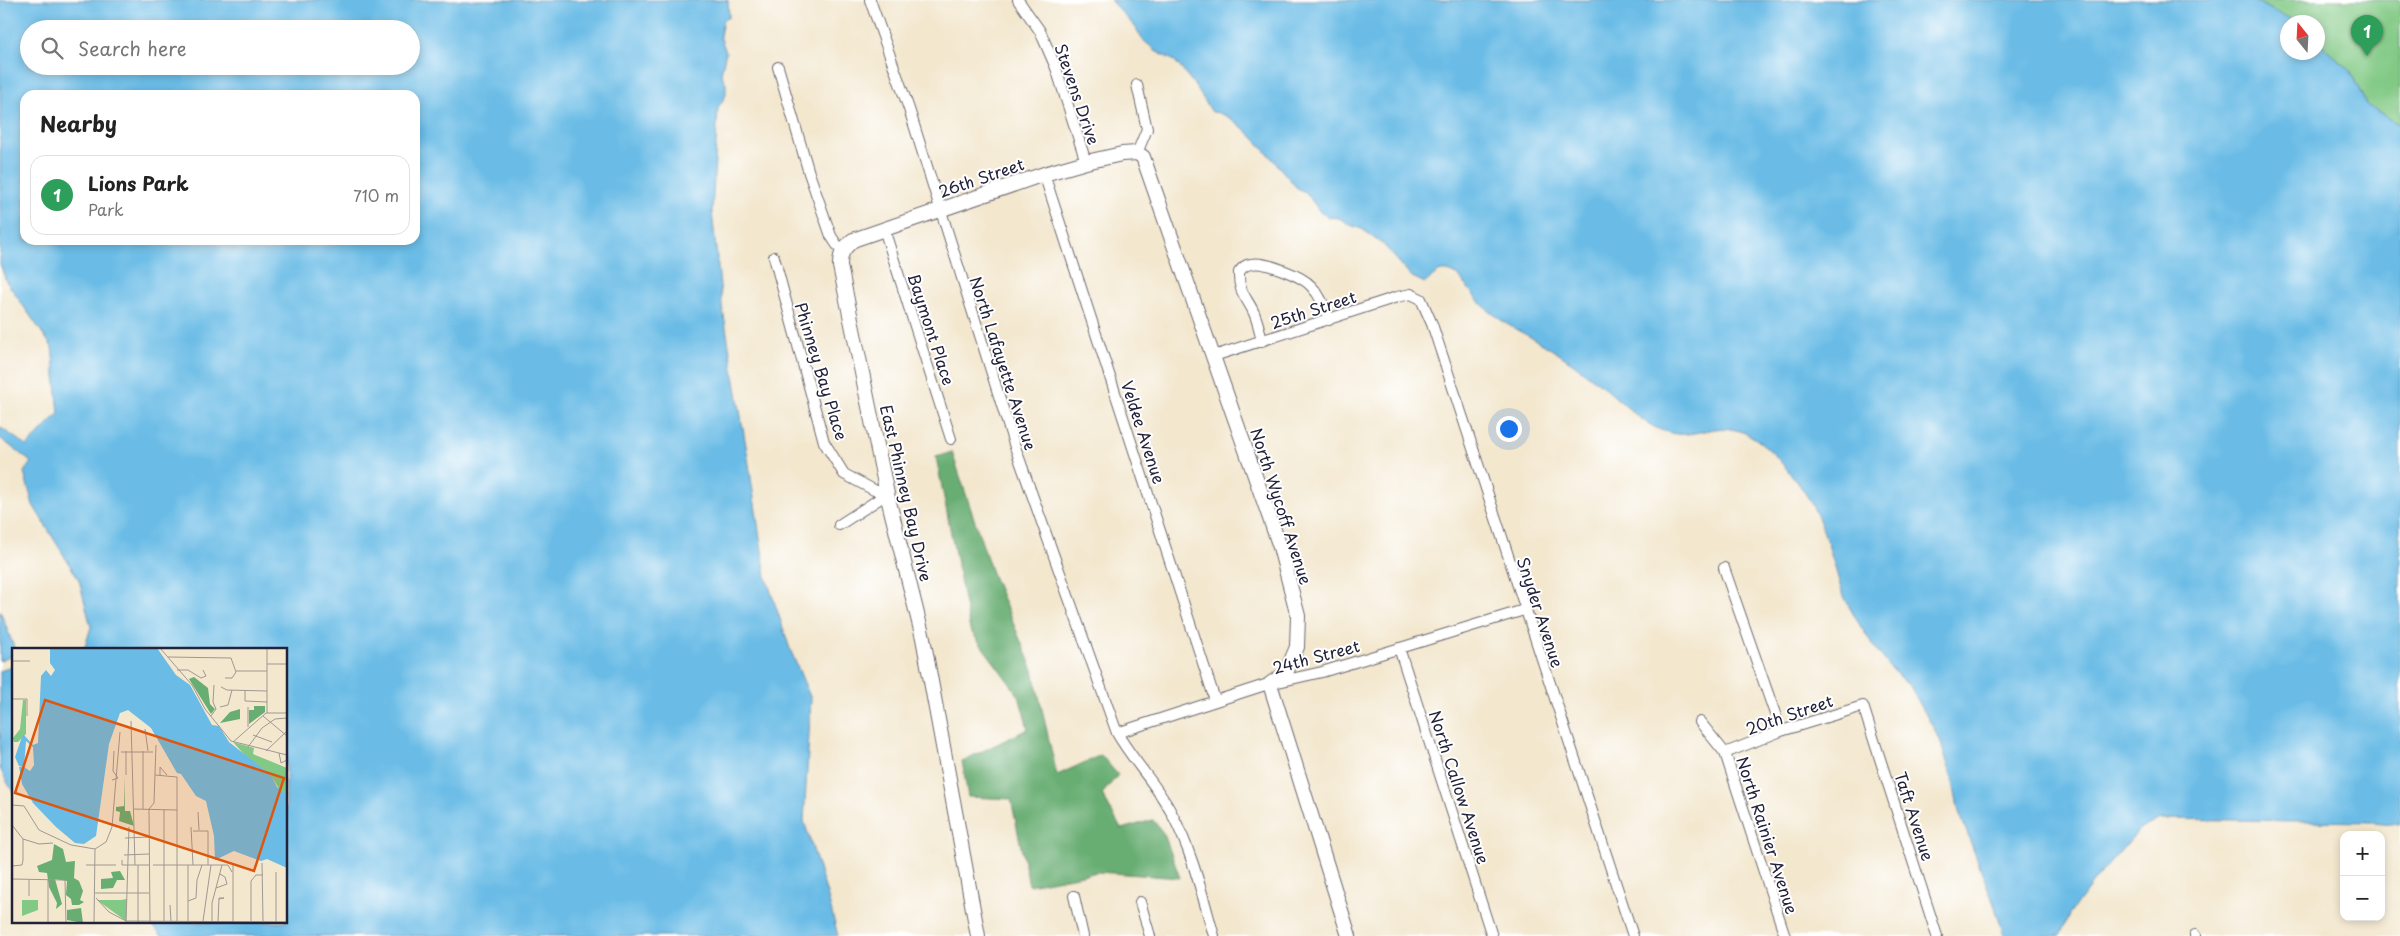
<!DOCTYPE html>
<meta charset="utf-8">
<style>
body{margin:0;font-family:"Playpen Sans",sans-serif;background:#f2f2f2;color:#222}
.controls{position:absolute;right:15px;bottom:15px;display:grid;overflow:hidden;border-radius:10px;box-shadow:0 2px 8px #0003}
.controls button{width:45px;height:45px;display:grid;place-items:center;padding:0;border:0;border-bottom:1px solid #e0e0e0;background:#fff;color:#222;font:25px sans-serif}
.compass{position:absolute;left:2280px;top:15px;width:45px;height:45px;border-radius:50%;background:#fff;box-shadow:0 2px 8px #0003;rotate:342deg}
.you{position:absolute;left:1508px;top:428px;width:18px;height:18px;margin:-12px;border:4px solid #fff;border-radius:50%;background:#1a73e8;box-shadow:0 0 0 8px #1a73e833}
.badge{display:grid;place-items:center;width:32px;height:32px;border-radius:50%;background:#ea580c;color:#fff;font-size:16px;font-weight:700}
.pin{position:absolute;translate:-50% -41px;filter:drop-shadow(0 1px 2px #0008)}
.pin::after{content:'';position:absolute;top:26px;width:18px;height:15px;background:inherit;clip-path:polygon(0 0,100% 0,50% 100%)}
.list{margin:0;padding:0;list-style:none}
h2{display:flex;justify-content:space-between;align-items:center;height:65px;margin:0;padding:0 20px;font-size:21px}
h2 small{font-size:16px;font-weight:400;color:#767676}
.list li{display:grid;grid-template-columns:32px 1fr auto;gap:15px;align-items:center;box-sizing:border-box;height:80px;margin:0 10px 10px;padding:0 10px;border:1px solid #e0e0e0;border-radius:15px}
.list b{display:block;font-size:19px;white-space:nowrap}
.list p{margin:0;font-size:16px;white-space:nowrap;color:#767676}
.list em{font-size:16px;font-style:normal;color:#767676}
.icon{flex:none;width:28px;height:28px;fill:none;stroke:currentColor;stroke-width:2;stroke-linecap:round;stroke-linejoin:round}
.map{position:relative;flex:none;width:2400px;height:936px;overflow:hidden}
.search{position:absolute;background:#fff;box-shadow:0 2px 8px #0003;left:20px;top:20px;width:400px;height:55px;display:flex;align-items:center;gap:12px;box-sizing:border-box;padding:0 18px;border-radius:28px;color:#767676;font-size:19px}
.panel{position:absolute;background:#fff;box-shadow:0 2px 8px #0003;left:20px;top:90px;width:400px;height:155px;border-radius:15px}
.map>svg:first-child{display:block}
.green{fill:#81c984;stroke:#527660}
.forest{fill:#68ad72;stroke:#456856}
.water{fill:#6abce6;stroke:#466f90;fill-rule:evenodd}
.lines{fill:none;stroke-linecap:round;stroke-linejoin:round}
.street-casing{stroke:#6b676e;stroke-width:12}
.secondary-casing{stroke:#6b676e;stroke-width:16}
.street{stroke:#fff;stroke-width:10}
.secondary{stroke:#fff;stroke-width:14}
.labels{text-anchor:middle;dominant-baseline:central;stroke-width:4;stroke-linejoin:round;paint-order:stroke}
.street-label{font-size:16px;fill:#22223b;stroke:#fff}
.inset-road{fill:none;stroke:#9f9893;stroke-width:1}
.view{fill:#de560e;fill-opacity:0.15;stroke:#de560e;stroke-width:2.5}
.inset-edge{fill:none;stroke:#22223b;stroke-width:2.5}
</style>
<div class="map">
<svg width="2400" height="936" viewBox="0 0 2400 936">
<rect width="100%" height="100%" fill="#fff"/>
<filter id="ink" filterUnits="userSpaceOnUse"><feTurbulence type="fractalNoise" baseFrequency=".02" numOctaves="2"/><feDisplacementMap in="SourceGraphic" scale="10" xChannelSelector="R" yChannelSelector="G"/><feConvolveMatrix kernelMatrix="1 2 1 2 8 2 1 2 1" color-interpolation-filters="sRGB"/></filter>
<filter id="wash" filterUnits="userSpaceOnUse"><feTurbulence type="fractalNoise" baseFrequency=".0096" numOctaves="4" result="noise"/><feDisplacementMap in="SourceGraphic" scale="20" xChannelSelector="R" yChannelSelector="G"/><feGaussianBlur stdDeviation="1.12" result="paint"/><feColorMatrix in="noise" values="0 0 0 0 0 0 0 0 0 0 0 0 0 0 0 0 0 1.4 0 .05"/><feComposite in="paint" operator="in"/></filter>
<g filter="url(#wash)">
<rect width="100%" height="100%" fill="#f3e7ce"/>
<path class="green" d="M2229,0h171v125l-34,-21 -16,-33 -32,-30v-19h-21l-43,-21z"/>
<path class="forest" d="M952,452l40,121 41,97 24,105 44,-20 17,20 -16,19 19,35 32,-9 11,14 16,44 -82,-6 -69,13 -18,-86 -43,-2 -6,-36 66,-32 -9,-33 -49,-66 -34,-173z"/>
<path class="water" d="M0,0h728l1,17 -6,3 -3,16 6,16 -5,21 5,11v11l-8,13 -6,104 10,92 26,154 18,119 24,72 21,50 -7,122 23,73 11,42h-676l-13,-14h137v-272h-202l7,-23 -12,-47 -46,-75 -9,-33 7,-10 -31,-24v-11l27,19 32,-33 -7,-66 -46,-66 -6,-17zM29,29h382v37h-382zM25,95h390v145h-390z
M1110,0h1119l25,1 43,21h-9v30h30v-11l32,30 16,33 34,21v700l-27,-3 -213,-3 -21,11 -44,50 -26,35 -9,21h-56l-10,-32 -35,-92 -7,-34 -12,-38 -30,-54c-22,-15 -63,-75 -70,-101 -11,-38 -20,-76 -46,-107 -20,-25 -43,-54 -79,-49 -15,2 -29,8 -44,4 -27,-5 -50,-33 -71,-49 -19,-15 -38,-29 -59,-41 -15,-9 -32,-16 -45,-27 -7,-5 -14,-11 -20,-18 -9,-9 -15,-25 -29,-27 -10,-2 -15,7 -22,12l-13,-6 -30,-34 -20,-14 -12,-4 -11,-7 -11,-1 -8,-5 -14,-20 -8,-3c-19,-20 -58,-77 -86,-77l-19,-29 -18,-22 -18,-9 -15,-13 -6,-11z
M0,610l15,40 -1,5 -14,6z
M14,666v128l-14,-25v-98z"/>
</g>
<g filter="url(#ink)">
<g class="lines">
<g class="street-casing">
<path id="street" d="M870,0l39,109 105,335 103,289c16,28 39,51 54,79 21,39 31,82 43,124
M1018,0l22,31 16,37 30,94
M778,67l31,106 22,63 6,9 6,4
M1137,153l10,-24 -10,-44
M1044,174l171,526
M884,229l67,210
M774,257l50,185 20,32 30,16 13,4
M1262,341c-2,-9 -4,-19 -8,-28 -7,-16 -16,-20 -15,-41 4,-5 6,-7 12,-8 14,-3 51,12 60,22 10,10 14,22 18,34
M1214,356l183,-59 14,-3 10,5 11,25 201,612
M839,525l48,-31
M1724,568l57,163
M1399,648l93,288
M1700,722l25,31 60,183
M1117,733l148,-48 57,-13 202,-62
M1725,753l56,-22 82,-25 74,230
M1074,896l9,40
M1140,902l10,34
M2195,935v1"/>
</g>
<g class="secondary-casing">
<path id="secondary" d="M978,936l-55,-298 -36,-144 -47,-228c0,-13 3,-17 13,-26l191,-66 42,-12 36,-8 15,-1 6,4 137,390 18,69 -1,31 -11,26 -16,11 79,252"/>
</g>
<use href="#street" class="street"/>
<use href="#secondary" class="secondary"/>
</g>
</g>
<g class="labels">
<g class="street-label">
<text transform="translate(1078 94) rotate(71)">Stevens Drive</text>
<text transform="translate(981 177) rotate(-19)">26th Street</text>
<text transform="translate(1313 309) rotate(-18)">25th Street</text>
<text transform="translate(932 329) rotate(72)">Baymont Place</text>
<text transform="translate(1004 363) rotate(72)">North Lafayette Avenue</text>
<text transform="translate(822 371) rotate(73)">Phinney Bay Place</text>
<text transform="translate(1144 432) rotate(72)">Veldee Avenue</text>
<text transform="translate(907 493) rotate(77)">East Phinney Bay Drive</text>
<text transform="translate(1282 506) rotate(72)">North Wycoff Avenue</text>
<text transform="translate(1541 612) rotate(72)">Snyder Avenue</text>
<text transform="translate(1316 656) rotate(-15)">24th Street</text>
<text transform="translate(1789 714) rotate(-19)">20th Street</text>
<text transform="translate(1460 787) rotate(72)">North Callow Avenue</text>
<text transform="translate(1915 816) rotate(72)">Taft Avenue</text>
<text transform="translate(1768 835) rotate(72)">North Rainier Avenue</text>
</g>
</g>
<g transform="translate(12 648)">
<rect width="275" height="275" fill="#f3e7ce"/>
<path d="M11,52h3v34l-8,8h-4l-1,-4 7,-9zM221,94l21,6 -1,6 34,14v26l-7,-4 -11,-17 -19,-12zM115,251l-1,22 -29,-21h24zM10,252h16v10l-16,6z" fill="#81c984"/>
<path d="M182,29l14,11 2,16 5,5 -4,5 -22,-35zM242,58h11v6l-16,12v-14h5zM228,61v10l-20,4 10,-11zM112,128l1,35h5l4,15 -15,-5 1,-9 -4,-1v-4l8,-1zM42,196l9,5 3,13 9,-1 -1,17 5,3 4,10 -3,9 4,2 -5,3h-7l-1,-6 -5,-4 1,-14 -12,-2 7,25 -6,5 1,-6 -8,-16 -2,-14 -8,-1 -2,-6 15,-6zM108,223l5,9h-8l-4,8 -12,1v-10l12,-1 -2,-6zM69,260l2,15 -16,-3v-10z" fill="#68ad72"/>
<path d="M38,0h107l19,27 14,10 22,40 7,1 10,16 42,33 6,12 10,7v74l-20,-9 -6,2 -27,-10 -19,9 -1,-24 -8,-35 -10,-5 -15,-22 -4,-1 -26,-45 -23,-18 -8,3 -11,31 -13,92 -12,8 -9,-1 -19,-16 -23,-24 -11,-19 -3,-17 4,-1h-4l-4,-9 8,-23 10,11 5,-2 3,-67 5,-6 5,6 4,-6 -5,-7zM14,93l7,6 1,18 -4,6 -6,-4z" fill="#6abce6" fill-rule="evenodd"/>
<path class="inset-road" d="M148,0l32,37 13,24 26,32 56,14M156,9l63,1 5,14 -4,6h-7M0,13h18M255,16h20M165,22h11l13,8 5,-2 -3,-6M224,23h31M209,39l6,3 40,1M233,42v11l22,1M0,51h15v17M208,59l8,-2 4,-15M255,65v-65M199,68l5,-7 -3,-7 1,-17M251,68l24,20M119,73l4,144M236,79v-20M133,81l3,22M241,87l19,7M221,94l33,-29h21M236,99l14,-19 13,-9 12,-1M254,103l21,-20M109,104h32M267,105l2,10 6,-3M114,127v-24M143,127l22,2v144M148,127v-8l7,8M100,132l6,-2 -5,-7 1,-20M0,157l12,1 15,24 32,15 24,4M121,161l44,1M131,161v-58M152,162v111M186,164l1,18M0,177l11,14v21l-1,5 -10,1M179,179l2,38M181,183h15v34M113,190l24,-1M11,191l16,5 14,-1M83,201l11,-7 6,-15 8,-95M112,207l25,-1M110,212v5h27M250,215l1,58M74,217h30M141,217h75l4,7M264,224v50M0,231l53,1 1,43M17,232v16M204,240l11,-4 -2,-7 -5,-3M83,245h54M84,250l13,14 17,9 161,1M176,253l8,-3 1,-18 5,-15M158,257l1,16M176,273v-56M191,273l8,-56M239,273v-40l5,-6h7M138,274l-1,-113 5,-6 2,-58M200,274v-19l10,-38M206,274l1,-24h5l-5,1M36,275v-43M82,275l1,-74M114,275l3,-96M126,275v-58M221,275v-59"/>
<path class="view" d="M33,52l239,78 -30,93 -239,-78z"/>
<rect width="275" height="275" class="inset-edge"/>
</g>
</svg>
<div class="controls">
<button>+</button>
<button>−</button>
</div>
<svg class="compass" viewBox="-18 -18 36 36"><path d="M0-13l5 13h-10z" fill="#e53935"/><path d="M0 13l5-13h-10z" fill="#767676"/></svg>
<div class="you"></div>
<div class="pin badge" style="left:2367px;top:56px;background:#2e9e5b">1</div>
<div class="search"><svg class="icon" aria-label="search" viewBox="0 0 24 24"><circle cx="10" cy="10" r="6"/><path d="M15 15l6 6"/></svg>Search here</div>
<section class="panel">
<h2>Nearby<small></small></h2>
<ul class="list">
<li><span class="badge" style="background:#2e9e5b">1</span><div><b>Lions Park</b><p>Park</p></div><em>710 m</em></li>
</ul>
</section>
</div>
